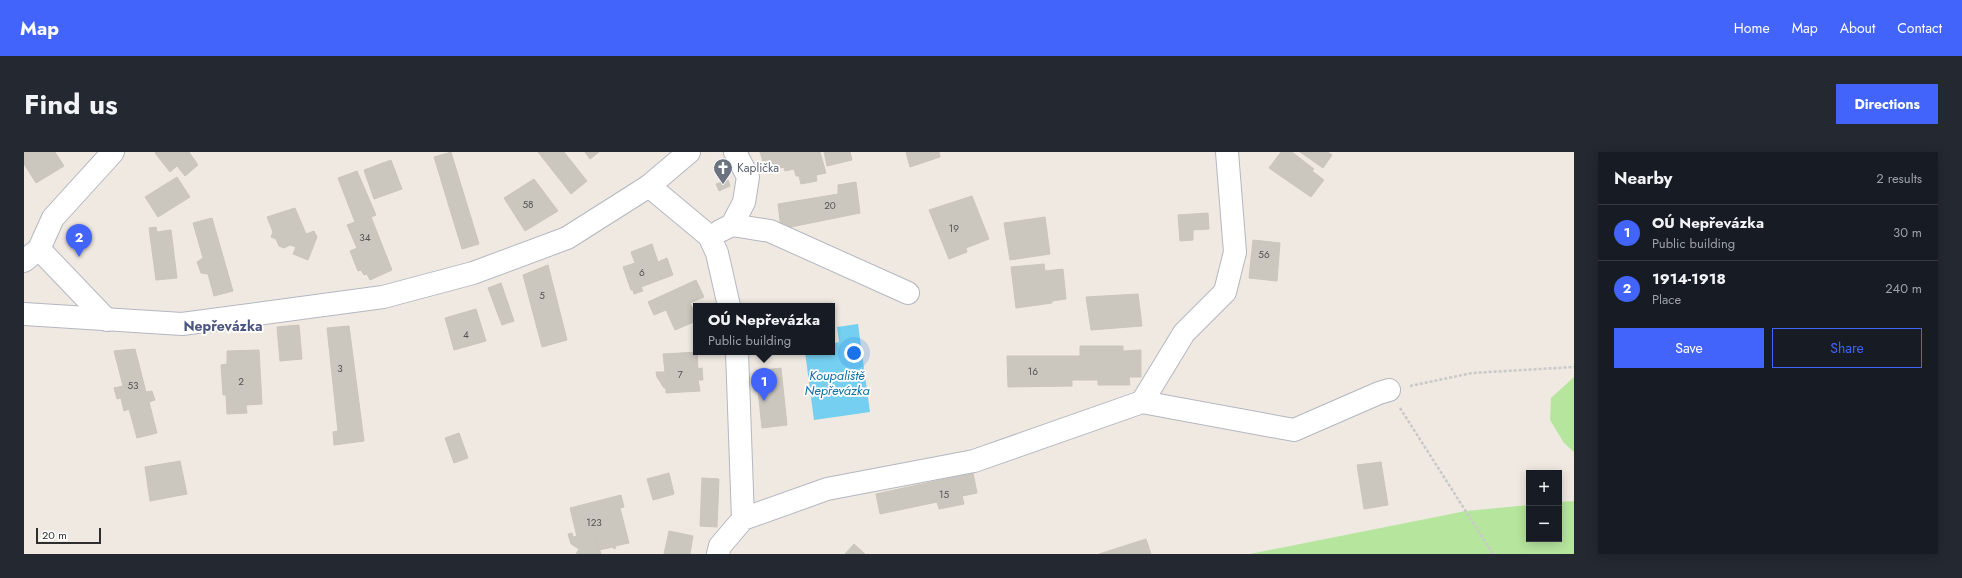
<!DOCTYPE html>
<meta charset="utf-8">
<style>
body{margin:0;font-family:Jost,sans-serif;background:#242831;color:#f1f3f6}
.controls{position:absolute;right:12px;bottom:12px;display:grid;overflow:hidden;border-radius:0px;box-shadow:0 2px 10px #0003}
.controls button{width:36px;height:36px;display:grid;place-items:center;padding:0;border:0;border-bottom:1px solid #363941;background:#171b24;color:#f1f3f6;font:20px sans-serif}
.scale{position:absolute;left:12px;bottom:10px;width:65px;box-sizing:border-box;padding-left:4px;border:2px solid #2e2e2e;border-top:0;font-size:11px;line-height:14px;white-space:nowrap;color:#2e2e2e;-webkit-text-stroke:3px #fff;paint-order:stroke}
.you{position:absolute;left:830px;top:201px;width:14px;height:14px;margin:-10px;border:3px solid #fff;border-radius:50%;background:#1a73e8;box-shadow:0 0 0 6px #1a73e833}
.badge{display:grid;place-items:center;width:26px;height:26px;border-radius:50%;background:#4264fb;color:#fff;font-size:13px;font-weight:700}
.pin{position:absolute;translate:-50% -33px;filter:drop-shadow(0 1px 2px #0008)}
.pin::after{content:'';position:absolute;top:21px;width:14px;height:12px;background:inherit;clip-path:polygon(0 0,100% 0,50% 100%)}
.popup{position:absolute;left:669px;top:151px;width:142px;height:52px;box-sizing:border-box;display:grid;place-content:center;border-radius:0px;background:#171b24;filter:drop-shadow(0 1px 3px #0005);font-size:13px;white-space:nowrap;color:#9ea1a6}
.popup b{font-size:15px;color:#f1f3f6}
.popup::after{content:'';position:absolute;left:50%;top:100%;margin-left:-8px;border:8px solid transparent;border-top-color:#171b24}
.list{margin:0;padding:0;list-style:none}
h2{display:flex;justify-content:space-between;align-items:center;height:52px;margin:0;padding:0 16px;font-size:17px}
h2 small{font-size:13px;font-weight:400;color:#9ea1a6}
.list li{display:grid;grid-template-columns:26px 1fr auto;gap:12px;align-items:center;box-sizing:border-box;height:56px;padding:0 16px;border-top:1px solid #363941}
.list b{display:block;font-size:15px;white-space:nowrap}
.list p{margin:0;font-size:13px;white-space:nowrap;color:#9ea1a6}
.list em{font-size:13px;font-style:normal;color:#9ea1a6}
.actions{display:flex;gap:8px;padding:12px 16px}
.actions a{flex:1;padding:9px 0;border:1px solid #4264fb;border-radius:0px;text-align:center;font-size:14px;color:#4264fb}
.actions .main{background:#4264fb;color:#fff}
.map{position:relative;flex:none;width:1550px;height:402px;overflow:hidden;border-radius:0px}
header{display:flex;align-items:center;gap:24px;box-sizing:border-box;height:56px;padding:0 20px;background:#4264fb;color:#fff}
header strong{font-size:19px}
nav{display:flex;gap:22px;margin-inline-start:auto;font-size:14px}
.intro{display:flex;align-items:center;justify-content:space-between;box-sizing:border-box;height:96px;padding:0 24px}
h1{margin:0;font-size:28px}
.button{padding:10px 18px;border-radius:0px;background:#4264fb;color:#fff;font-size:14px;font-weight:700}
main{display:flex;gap:24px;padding:0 24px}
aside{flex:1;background:#171b24;border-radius:0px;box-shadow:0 2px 10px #0003}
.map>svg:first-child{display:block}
.green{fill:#b6e59e}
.water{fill:#75cff0}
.building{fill:#cbc7bf;stroke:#cbc5ba}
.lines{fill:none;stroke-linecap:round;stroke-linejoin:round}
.street-casing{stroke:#b4b7c1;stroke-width:24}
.secondary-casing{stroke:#b4b7c1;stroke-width:24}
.path{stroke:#c9c9c9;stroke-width:2.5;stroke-dasharray:3 2;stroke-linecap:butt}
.street{stroke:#fff;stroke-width:22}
.secondary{stroke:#fff;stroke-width:22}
.labels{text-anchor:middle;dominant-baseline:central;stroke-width:3.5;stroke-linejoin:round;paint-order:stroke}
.number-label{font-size:10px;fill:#555452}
.worship-label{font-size:12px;fill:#5b616d;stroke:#fff;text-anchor:start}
.water-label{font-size:13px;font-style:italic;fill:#0d6fa3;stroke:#fff}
.quarter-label{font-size:14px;font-weight:bold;fill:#4d5680;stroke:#fff}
</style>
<header>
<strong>Map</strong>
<nav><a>Home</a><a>Map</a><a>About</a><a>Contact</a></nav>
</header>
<div class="intro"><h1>Find us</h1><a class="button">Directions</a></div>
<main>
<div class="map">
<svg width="1550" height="402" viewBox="0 0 1550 402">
<rect width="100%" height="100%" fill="#efe9e1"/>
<path class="green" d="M1550,225v75l-10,-9 -14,-23 1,-22z
M1550,349v53h-324l216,-43 63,-6v34h30v-37z"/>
<path class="water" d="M834,172l12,88 -56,8 -9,-68h27v-8l7,-2 -2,-15z"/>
<path class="building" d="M0,0h31l9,14 -28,17 -12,-19z
M132,0h33l9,13 -13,11 -8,-10 -7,6 -15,-19z
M427,0l28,92 -17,5 -28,-92z
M514,0h26l23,29 -16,13z
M561,0h14l-9,7z
M736,0h60l6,21 -10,2 1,6 -16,3 -2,-8h-3l-2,-7 -9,2 -1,-4 -18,4z
M800,0h26l2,8 -25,6z
M882,0h33l1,5 -30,10z
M1257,0h11l22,17 -2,2 12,9 -13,17 -42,-29z
M1276,0h28l4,3 -9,13z
M367,8l11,29 -28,10 -10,-29z
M333,19l19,44 -5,2 21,53 -22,10 -3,-6 -3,1 -3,-5 -3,1 -8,-20 7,-3 -10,-23 8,-3 -17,-44z
M153,25l13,20 -32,20 -13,-20z
M510,27l24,32 -33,20 -21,-33z
M704,28l2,6 -11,5 -3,-7z
M832,30l4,31 -79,16 -3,-25 60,-10v-9z
M948,44l17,43 -23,9 1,4 -18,7 -20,-49z
M271,56l11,26 8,-3 3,6 -9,23 -15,-6 3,-7 -6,-2 -6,3 -5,-2 -3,-7 -5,-2 2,-5 -6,-15z
M1184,61l1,16 -16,1v10l-13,1 -2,-26z
M1021,65l5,37 -40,6 -6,-37z
M188,66l21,73 -19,5 -6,-22 -7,-1 -4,-11 6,-4 -10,-35z
M132,75l1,5 14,-2 6,48 -21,2 -7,-52z
M1229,88l27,3 -3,38 -28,-3z
M628,92l6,18 9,-4 6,17 -32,12 2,4 -9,3 -1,-4h-2l-8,-23 12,-4 -4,-11z
M1020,112l1,7 18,-2 3,30 -14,2v2l-36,5 -5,-41z
M524,113l19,75 -25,7 -19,-72z
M672,128l8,17 -14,6 6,13v5l-21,9 -9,-20 -12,5 -6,-13z
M477,131l13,38 -12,4 -14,-37z
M1114,142l4,32 -51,4 -5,-33z
M452,157l10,32 -32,9 -9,-32z
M275,173l3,34 -22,2 -3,-34z
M325,174l15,115 -30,4 -1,-13 5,-1 -11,-103z
M1056,194h43v5l18,-1v27h-12l1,8h-32v-5h-18z
M111,197l11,43 6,-1 3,9 -6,2 8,31 -20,5 -8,-29 -5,2 -3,-13 -4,1 -3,-11 9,-2 -9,-35z
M235,198l3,54 -16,1 1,8 -20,1 -1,-19h-3l-2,-30 6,-1v-13z
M673,200l1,17 4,-1 1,12h-5l2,11 -34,2v-5h-2l-7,-11 -1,-5h9l-2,-18z
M983,204h73v24h-8v6l-64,1z
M757,216l6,57 -25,3 -6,-57z
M435,281l9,25 -14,5 -9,-25z
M156,309l7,33 -37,7 -5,-34z
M1357,310l7,43 -24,4 -7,-44z
M645,321l5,21 -21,6 -6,-21z
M949,321l4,20 -15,3 2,8 -25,5 -2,-7 -57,12 -4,-20z
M678,326l17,1 -2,48 -17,-1z
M597,343l3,12 -4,1 9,35 -14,3 1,2 -2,1 -1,-2 -14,3 -5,-17 -17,4 -7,-29z
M645,379l24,5 -3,18h-26z
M548,381l1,4 4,-1v1l17,-4 7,21h-25l3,-5 -8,-5 -3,-10z
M1122,387l5,15h-52z
M830,392l11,10h-20z"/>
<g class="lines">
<g class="street-casing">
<path id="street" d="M665,0l-40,34 60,50 8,17 12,53
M708,73l38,6 138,62
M696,79l12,-6 12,-23 4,-25 -13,-25
M15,97l68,71
M0,109l15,-12 14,-31 60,-66
M1118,250l42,-69 41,-41 10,-40 -8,-100
M719,367l84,-30 147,-28 168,-59 152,28 85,-37 10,-3
M694,402l2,-8 23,-27 -6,-167"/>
</g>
<g class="secondary-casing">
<path id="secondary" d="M0,162l158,10 201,-27 90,-24 94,-35 82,-52"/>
</g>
<path class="path" d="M1386,234l62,-13 102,-6
M1376,256l93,146"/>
<use href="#street" class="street"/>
<use href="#secondary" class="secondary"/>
</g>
<defs>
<g id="church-pin" transform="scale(1)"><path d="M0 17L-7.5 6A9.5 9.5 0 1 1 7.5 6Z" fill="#6b7280" stroke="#fff"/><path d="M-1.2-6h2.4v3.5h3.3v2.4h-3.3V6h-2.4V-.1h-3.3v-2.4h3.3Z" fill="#fff"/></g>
</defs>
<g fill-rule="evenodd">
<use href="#church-pin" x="699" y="16"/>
</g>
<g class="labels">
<g class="number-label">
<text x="504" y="52">58</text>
<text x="806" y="53">20</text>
<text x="930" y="76">19</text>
<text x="341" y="85">34</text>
<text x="1240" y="102">56</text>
<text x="618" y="120">6</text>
<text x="518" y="143">5</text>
<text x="442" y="182">4</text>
<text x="316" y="216">3</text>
<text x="1009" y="219">16</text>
<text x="656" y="222">7</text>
<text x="217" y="229">2</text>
<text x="109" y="233">53</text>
<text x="920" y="342">15</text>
<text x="570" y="370">123</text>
</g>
<g class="worship-label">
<text x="713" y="16">Kaplička</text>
</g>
<g class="water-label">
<text x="813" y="223">Koupaliště<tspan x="813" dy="15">Nepřevázka</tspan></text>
</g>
<g class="quarter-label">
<text x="199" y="174">Nepřevázka</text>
</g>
</g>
</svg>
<div class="controls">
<button>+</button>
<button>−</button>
</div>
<div class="scale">20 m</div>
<div class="you"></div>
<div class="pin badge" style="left:740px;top:249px">1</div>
<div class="popup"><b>OÚ Nepřevázka</b>Public building</div>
<div class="pin badge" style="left:55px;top:105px">2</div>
</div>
<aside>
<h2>Nearby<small>2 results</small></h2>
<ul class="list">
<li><span class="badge">1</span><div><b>OÚ Nepřevázka</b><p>Public building</p></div><em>30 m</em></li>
<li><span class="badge">2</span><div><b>1914-1918</b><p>Place</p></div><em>240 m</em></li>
</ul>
<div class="actions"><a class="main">Save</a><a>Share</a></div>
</aside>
</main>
